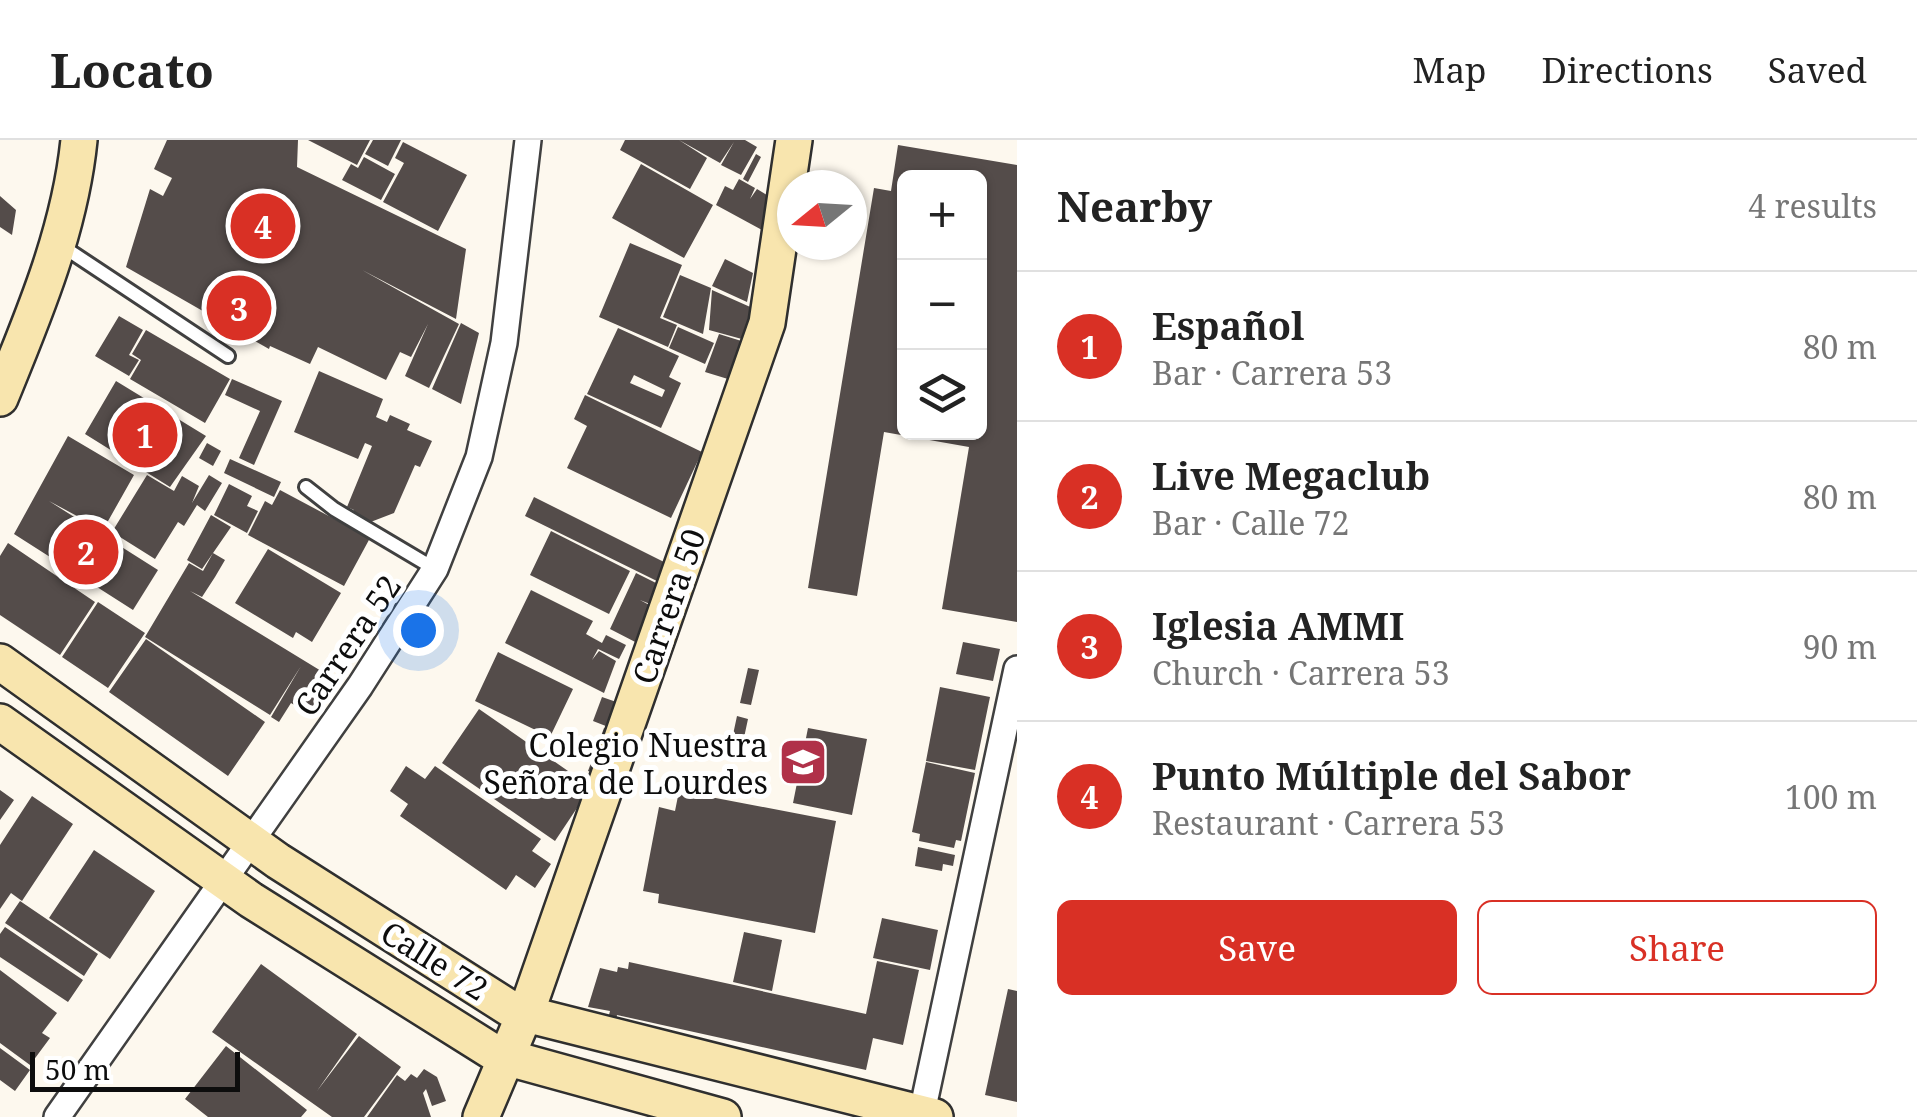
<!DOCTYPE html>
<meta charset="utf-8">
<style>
body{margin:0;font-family:"Noto Serif",serif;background:#f6f6f6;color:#222}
.controls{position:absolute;right:30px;top:30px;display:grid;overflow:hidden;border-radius:15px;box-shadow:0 2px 8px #0004}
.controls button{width:90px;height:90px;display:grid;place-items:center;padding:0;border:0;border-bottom:2px solid #e0e0e0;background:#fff;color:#222;font:50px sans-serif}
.compass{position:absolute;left:777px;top:30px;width:90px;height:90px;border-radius:50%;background:#fff;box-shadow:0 2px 8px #0004;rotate:252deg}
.scale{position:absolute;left:30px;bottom:25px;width:210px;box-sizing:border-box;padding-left:10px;border:5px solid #0d0d0d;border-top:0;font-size:28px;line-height:35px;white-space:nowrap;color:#0d0d0d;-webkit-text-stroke:8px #fff;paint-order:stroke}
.you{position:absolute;left:418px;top:490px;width:35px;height:35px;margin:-25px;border:8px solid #fff;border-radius:50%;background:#1a73e8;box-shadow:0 0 0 15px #1a73e833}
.badge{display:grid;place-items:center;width:65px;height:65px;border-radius:50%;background:#d93025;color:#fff;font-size:32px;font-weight:700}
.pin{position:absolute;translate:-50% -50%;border:5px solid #fff;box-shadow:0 2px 10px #0006}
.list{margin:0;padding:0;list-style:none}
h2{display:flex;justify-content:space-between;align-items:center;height:130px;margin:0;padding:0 40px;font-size:42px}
h2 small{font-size:32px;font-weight:400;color:#767676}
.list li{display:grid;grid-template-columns:65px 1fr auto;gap:30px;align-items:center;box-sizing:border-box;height:150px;padding:0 40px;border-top:2px solid #e0e0e0}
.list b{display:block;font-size:38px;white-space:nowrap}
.list p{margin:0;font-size:32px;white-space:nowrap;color:#767676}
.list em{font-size:32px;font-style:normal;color:#767676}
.actions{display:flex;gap:20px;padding:30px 40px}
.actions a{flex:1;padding:22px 0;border:2px solid #d93025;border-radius:15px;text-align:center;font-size:35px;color:#d93025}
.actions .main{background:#d93025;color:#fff}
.icon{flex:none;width:55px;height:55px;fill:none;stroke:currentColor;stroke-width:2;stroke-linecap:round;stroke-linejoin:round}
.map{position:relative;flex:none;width:1017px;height:977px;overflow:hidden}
header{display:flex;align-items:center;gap:60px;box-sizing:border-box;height:140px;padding:0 50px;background:#fff;border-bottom:2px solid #e0e0e0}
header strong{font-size:48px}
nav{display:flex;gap:55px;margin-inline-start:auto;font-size:35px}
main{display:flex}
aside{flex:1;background:#fff}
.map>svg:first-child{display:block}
.building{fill:#544c4a;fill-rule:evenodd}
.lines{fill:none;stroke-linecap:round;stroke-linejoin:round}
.lane-casing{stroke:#404040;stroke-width:18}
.street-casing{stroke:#404040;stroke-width:30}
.secondary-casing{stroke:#2f2f2f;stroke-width:40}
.lane{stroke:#fff;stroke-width:12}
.street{stroke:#fff;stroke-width:25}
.secondary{stroke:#f8e5ae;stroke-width:35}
.labels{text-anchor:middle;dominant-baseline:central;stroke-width:10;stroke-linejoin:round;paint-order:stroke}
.street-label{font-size:32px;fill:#0d0d0d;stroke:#fff}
.poi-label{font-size:32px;fill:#0d0d0d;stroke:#fff;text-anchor:end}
</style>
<header>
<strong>Locato</strong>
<nav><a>Map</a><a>Directions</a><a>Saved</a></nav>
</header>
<main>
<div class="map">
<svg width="1017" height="977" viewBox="0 0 1017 977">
<rect width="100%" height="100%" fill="#fdf8ee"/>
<path class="building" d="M167,0h131l-1,27 169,82 -10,70 -94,-49 97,54 -30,64 -24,-12 23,-52 -17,33 -11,-5 -14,28 -68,-33 -8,17 -40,-18 -1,3 -143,-82 24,-78 13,7 9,-18 -18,-9z
M308,0h62l-13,25z
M373,0h28l-13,26 -23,-12z
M625,0h120l12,7 -16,28 -20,-10 13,-23 -14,21 -41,-23 28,18 -17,31 -70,-39z
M403,2l64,33 -29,56 -55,-29 21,-39 -9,-5z
M898,5l119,20v457l-75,-13 27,-162 -85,-15 -27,164 -49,-8 66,-400 17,3zM904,38h75v44l8,1 -8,48v161h-75z
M756,14l5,3 -13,25 -5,-3z
M364,17l31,17 -14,26 -39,-20 9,-16 7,4z
M641,24l72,41 -29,53 -72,-40z
M739,39l16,9 -5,11 7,-10 13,8 -8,33 -46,-25 9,-19 8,4z
M0,56l16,14 -4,25 -12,-8z
M630,103l52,22 -22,53 17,7 -9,22 -69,-30z
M725,119l28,14 -6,29 -35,-16z
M680,135l31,13 -8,46 -40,-17z
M712,150l45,20 -8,31 -40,-11z
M119,176l24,14 -14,25 10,5 -10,16 -34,-20z
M461,183l18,10 -18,71 -29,-15z
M678,187l36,16 -9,21 -36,-16z
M618,188l61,28 -10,21 12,6 -20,45 -74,-34zM634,235l31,15 -3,7 -32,-14z
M146,190l84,49 -25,44 -75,-44 11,-19 -9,-6z
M719,194l32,10 -10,39 -36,-11z
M319,231l64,28 -7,18 11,5 3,-7 20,9 -3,6 25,11 -12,26 -5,-2 -21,48 -26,10 -17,-7 3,-6 -7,-3 25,-61 -7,-3 -7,16 -64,-27z
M232,239l50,22 -28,64 -15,-7 21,-47 -35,-16z
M116,241l90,55 -36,51 -85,-53z
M585,255l117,57 -31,66 -104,-50 20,-42 -13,-7z
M68,296l66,39 -31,55 -54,-29 109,69 -25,40 -119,-76z
M207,303l14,8 -8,15 -14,-8z
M230,319l51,23 -7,15 -50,-24z
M147,335l27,16 8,-15 17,10 -7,17 17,-28 13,8 -17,28 -8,-6 -13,21 -6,-4 -23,37 -43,-27z
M229,344l23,12 -5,10 11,5 -11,22 -33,-18z
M280,350l90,48 -26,48 -96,-51 17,-34 7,4z
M534,357l140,70 -9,18 -140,-69z
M211,375l20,12 -29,42 -15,-9z
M551,391l79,40 -21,43 -79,-39z
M8,403l87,59 -35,53 -60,-40v-59z
M268,409l73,44 -29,49 -16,-10 -3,6 -58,-35z
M213,413l12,7 -10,17 -13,20 -12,-6 141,86 -22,37 -18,-11 -12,19 -8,-5 30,-51 -31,49 -125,-78 44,-74 14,8z
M636,433l28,14 -9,19 -15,-6 15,8 -12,38 -33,-17z
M531,450l62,31 -7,13 16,9 4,-8 20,10 -7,14 -21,-10 -6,11 7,-9 17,10 -12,32 -99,-50z
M98,462l47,31 -37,55 -46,-31z
M146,499l119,83 -37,54 -119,-84z
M963,502l37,7 -7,32 -37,-7z
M498,512l75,37 -23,48 -75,-36z
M748,528l11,2 -8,35 -11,-2z
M940,547l50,10 -15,73 -49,-9z
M602,557l23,8 -9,25 -23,-9z
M479,569l112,78 -36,54 -113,-78z
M737,576l11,3 -6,28 -11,-3z
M604,588l11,4 -16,43 -11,-4z
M808,588l59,11 -15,76 -59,-12z
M926,622l49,11 -14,68 -5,-1 -2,8 -35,-7 1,-7 -8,-2z
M406,626l19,13 10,-13 106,73 -9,12 19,13 -16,24 -19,-13 -10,15 -106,-74 8,-12 -18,-13z
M0,650l14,10 -14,20z
M679,651l157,30 -21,112 -157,-30 1,-9 -16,-3 16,-84 16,4z
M32,656l41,28 -51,77 -11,-8 -11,16v-64z
M918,707l37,8 -2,11 -10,-2 -1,7 -27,-5z
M94,710l61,41 -45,68 -61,-41z
M20,761l78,53 -14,22 -79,-53z
M882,778l56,12 -8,40 -57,-12z
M5,787l78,53 -15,22 -68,-45v-23z
M744,792l38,8 -10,51 -39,-9z
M877,821l42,9 -16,75 -30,-7 -7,32 -249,-55 -1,6 -8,-2 2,-8 -22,-4 12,-39 17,4 1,-5 10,2 1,-7 237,52z
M261,824l96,70 -40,57 42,-55 42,31 -37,50h-32l-120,-85z
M0,830l57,43 -15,20 8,5 -20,27 -30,-22z
M1008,849l9,2v111l-32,-7z
M226,906l81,64 -6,7h-93l-23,-18z
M0,908l30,22 -15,21 -15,-11z
M424,929l13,8 9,24 -14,5 -6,-17 -3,4 8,24h-64l30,-42 8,6 6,-7 6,4z"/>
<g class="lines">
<g class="lane-casing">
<path id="lane" d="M59,104l169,112
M306,347l28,22 101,60"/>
</g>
<g class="street-casing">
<path id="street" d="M57,977l303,-431 75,-117 44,-112 25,-114 24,-203
M921,977l96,-448"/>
</g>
<g class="secondary-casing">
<path id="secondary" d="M0,258c34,-83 70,-168 79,-258
M0,522l278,199 236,150 421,106
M0,582l251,178 247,155 225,62
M481,977l50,-118 236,-676 27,-183"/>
</g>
<use href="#lane" class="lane"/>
<use href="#street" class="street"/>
<use href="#secondary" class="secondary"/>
</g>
<defs>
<g id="school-square" transform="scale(2.5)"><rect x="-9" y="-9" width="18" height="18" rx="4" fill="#b03149" stroke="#fff"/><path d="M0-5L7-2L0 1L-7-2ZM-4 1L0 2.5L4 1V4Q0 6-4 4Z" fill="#fff"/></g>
</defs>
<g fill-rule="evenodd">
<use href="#school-square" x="803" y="622"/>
</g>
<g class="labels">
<g class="street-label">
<text transform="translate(668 466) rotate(-71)">Carrera 50</text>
<text transform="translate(347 505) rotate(-56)">Carrera 52</text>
<text transform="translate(435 820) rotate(32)">Calle 72</text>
</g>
<g class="poi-label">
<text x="768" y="604">Colegio Nuestra<tspan x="768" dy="37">Señora de Lourdes</tspan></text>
</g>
</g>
</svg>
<div class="controls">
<button>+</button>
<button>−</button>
<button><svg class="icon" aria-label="layers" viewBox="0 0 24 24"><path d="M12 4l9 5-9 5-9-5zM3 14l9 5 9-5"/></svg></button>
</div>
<svg class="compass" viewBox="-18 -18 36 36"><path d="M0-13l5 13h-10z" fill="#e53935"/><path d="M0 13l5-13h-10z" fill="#767676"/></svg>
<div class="scale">50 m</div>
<div class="you"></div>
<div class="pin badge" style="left:145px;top:295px">1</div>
<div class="pin badge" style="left:86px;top:412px">2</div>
<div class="pin badge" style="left:239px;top:168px">3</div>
<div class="pin badge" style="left:263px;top:86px">4</div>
</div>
<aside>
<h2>Nearby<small>4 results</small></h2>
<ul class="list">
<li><span class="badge">1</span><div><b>Español</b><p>Bar · Carrera 53</p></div><em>80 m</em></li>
<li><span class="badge">2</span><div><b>Live Megaclub</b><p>Bar · Calle 72</p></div><em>80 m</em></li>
<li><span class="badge">3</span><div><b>Iglesia AMMI</b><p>Church · Carrera 53</p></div><em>90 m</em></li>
<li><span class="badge">4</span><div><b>Punto Múltiple del Sabor</b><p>Restaurant · Carrera 53</p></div><em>100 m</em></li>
</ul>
<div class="actions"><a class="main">Save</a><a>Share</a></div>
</aside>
</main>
